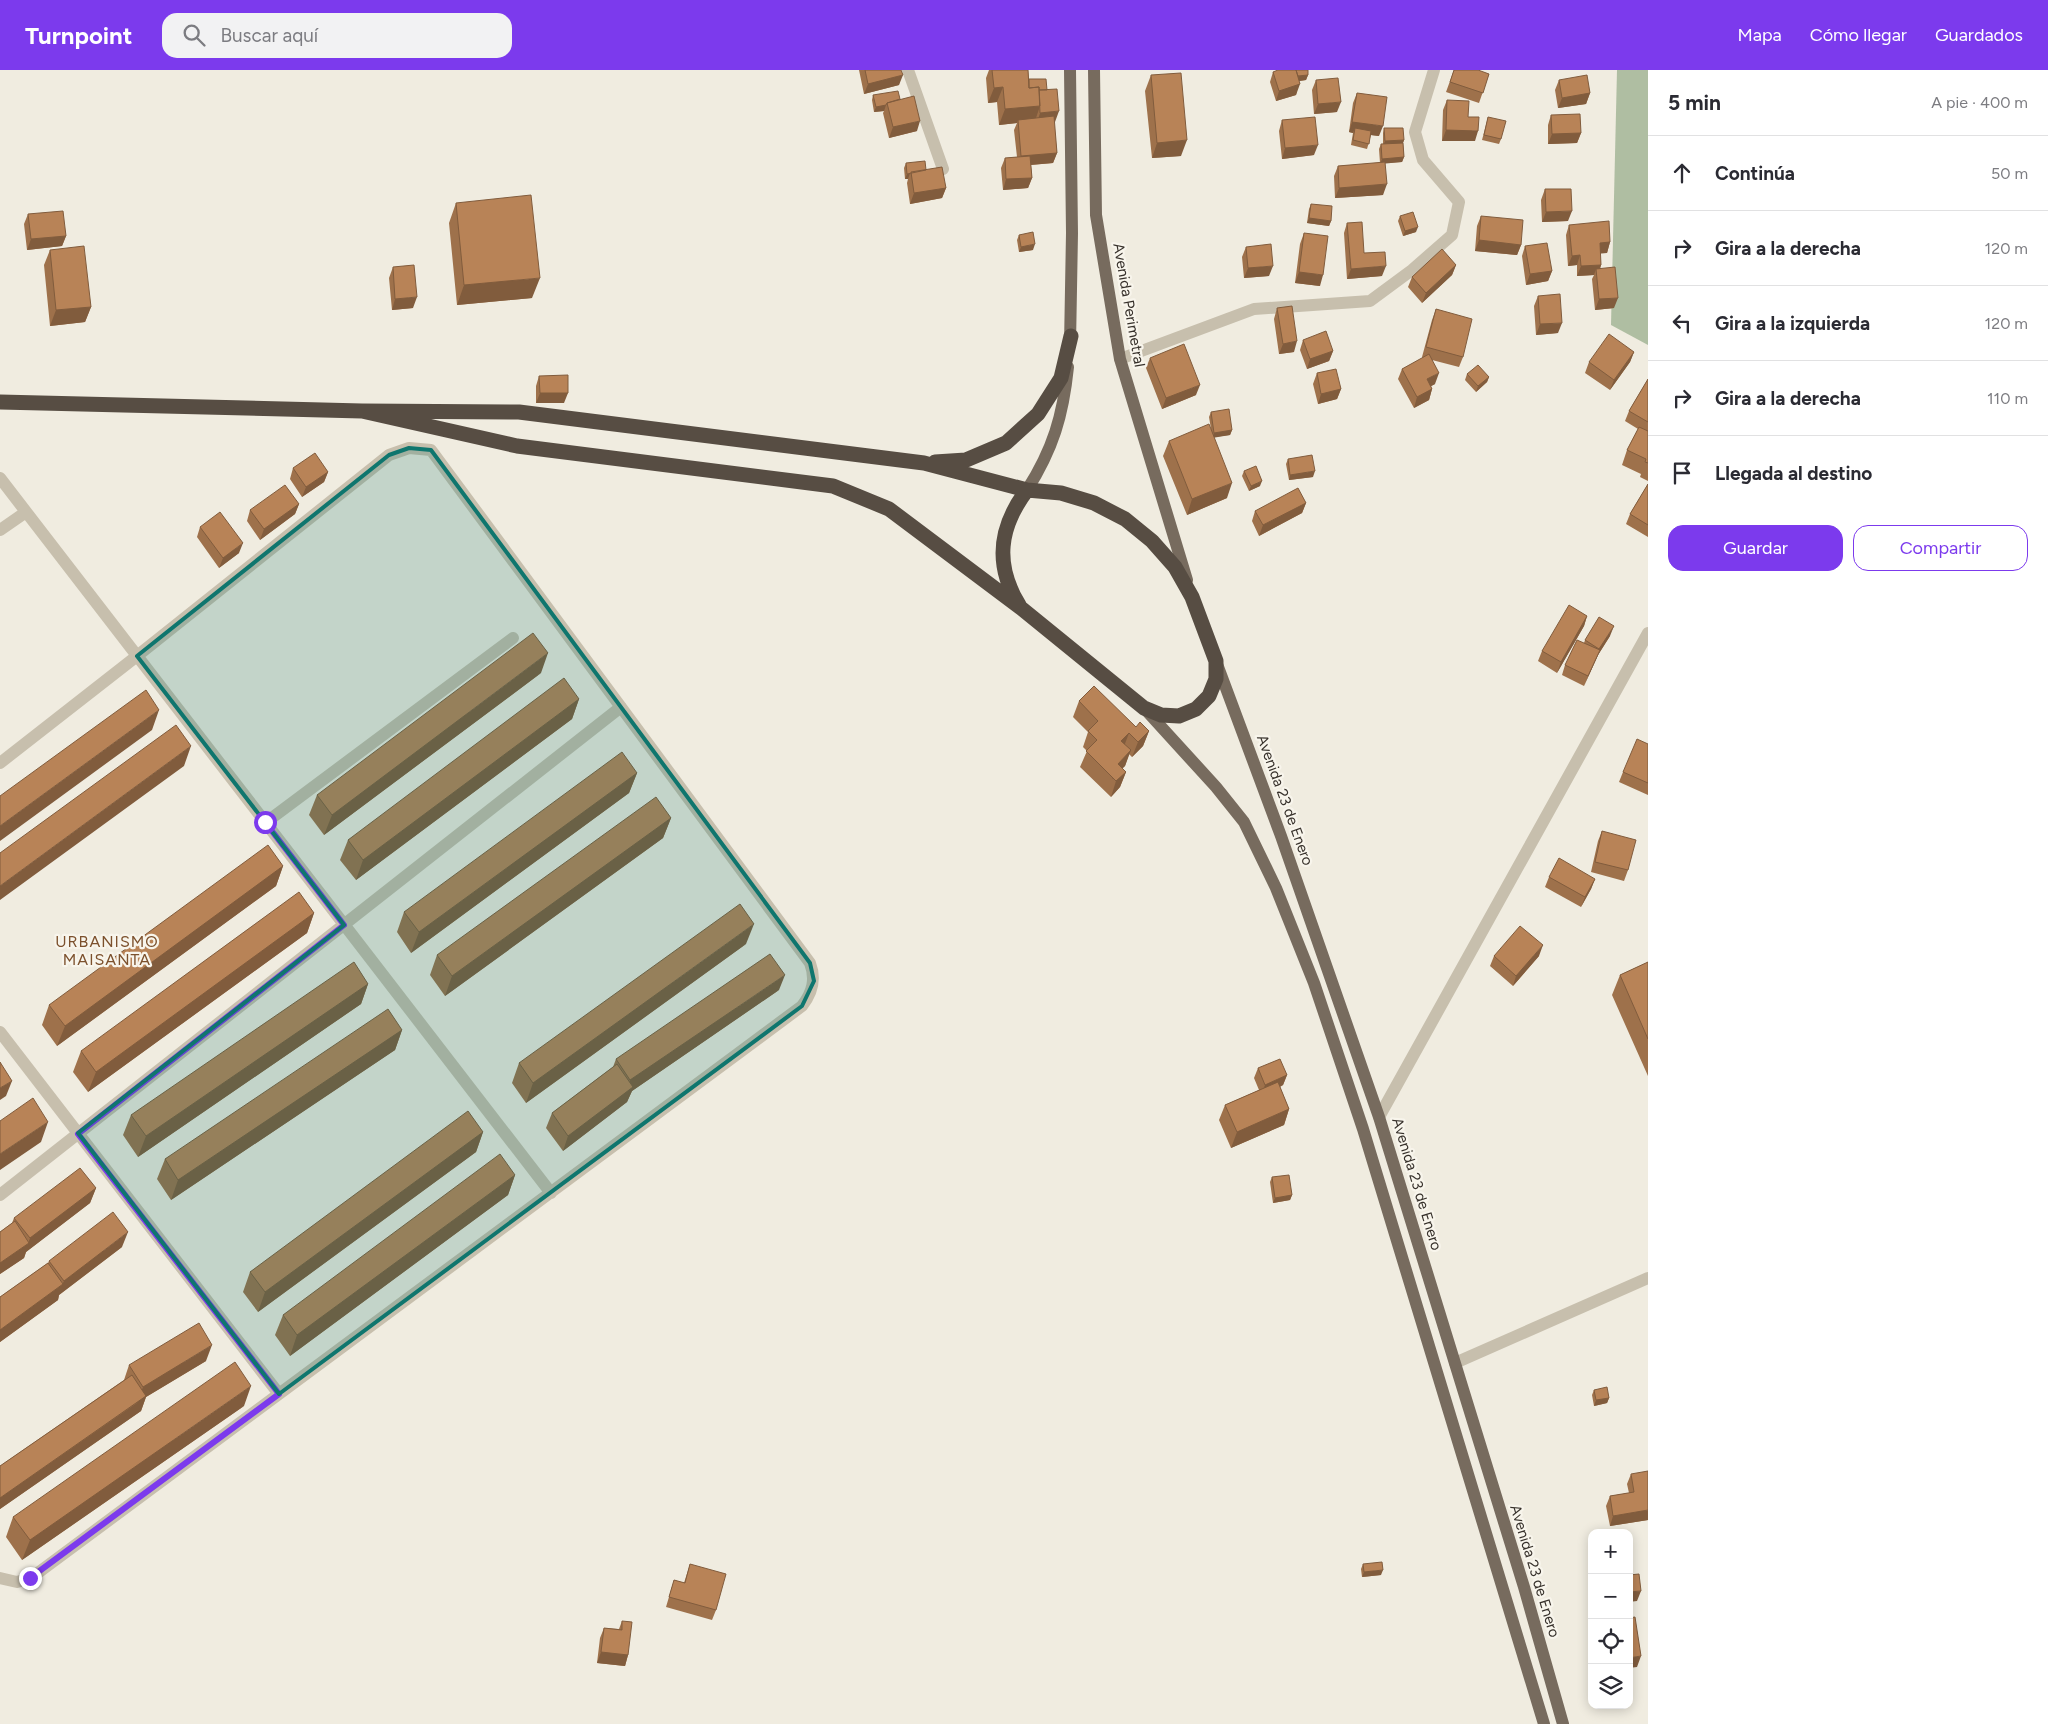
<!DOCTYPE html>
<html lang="es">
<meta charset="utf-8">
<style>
body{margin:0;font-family:Figtree,sans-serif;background:#f2f2f3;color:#2b2b33}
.controls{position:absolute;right:15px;bottom:15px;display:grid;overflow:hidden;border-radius:10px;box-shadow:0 2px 12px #0003}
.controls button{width:45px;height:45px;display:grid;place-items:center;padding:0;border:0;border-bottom:1px solid #e1e1e2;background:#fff;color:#2b2b33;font:25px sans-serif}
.stop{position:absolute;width:15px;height:15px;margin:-11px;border:4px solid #7c3aed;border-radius:50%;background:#fff}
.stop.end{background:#7c3aed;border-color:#fff;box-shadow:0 1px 5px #0008}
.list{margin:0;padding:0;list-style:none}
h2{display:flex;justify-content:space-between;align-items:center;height:65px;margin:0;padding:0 20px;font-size:21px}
h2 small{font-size:16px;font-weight:400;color:#7c7c81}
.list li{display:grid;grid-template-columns:32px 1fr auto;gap:15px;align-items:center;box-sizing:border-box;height:75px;padding:0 20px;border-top:1px solid #e1e1e2}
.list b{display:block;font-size:19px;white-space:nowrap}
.list em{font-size:16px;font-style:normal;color:#7c7c81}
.actions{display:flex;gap:10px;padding:15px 20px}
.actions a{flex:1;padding:11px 0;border:1px solid #7c3aed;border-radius:15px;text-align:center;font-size:18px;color:#7c3aed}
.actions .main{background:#7c3aed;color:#fff}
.icon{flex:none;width:28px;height:28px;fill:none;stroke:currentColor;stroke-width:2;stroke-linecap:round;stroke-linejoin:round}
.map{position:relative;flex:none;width:1648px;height:1654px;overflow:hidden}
header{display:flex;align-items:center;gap:30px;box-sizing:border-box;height:70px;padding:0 25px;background:#7c3aed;color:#fff}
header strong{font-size:24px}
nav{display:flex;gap:28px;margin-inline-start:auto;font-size:18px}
.search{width:350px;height:45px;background:#f2f2f3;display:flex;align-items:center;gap:12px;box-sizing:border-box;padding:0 18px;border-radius:15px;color:#7c7c81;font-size:19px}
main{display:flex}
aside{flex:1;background:#fff}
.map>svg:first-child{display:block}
.green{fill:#afbea2}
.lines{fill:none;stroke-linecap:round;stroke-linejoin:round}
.minor{stroke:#c7bfad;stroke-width:12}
.major{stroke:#776b5e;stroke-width:12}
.highway{stroke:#574d43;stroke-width:15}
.wall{fill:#9e714b}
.shaded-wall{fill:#815c3d}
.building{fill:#b88357;stroke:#815c3d}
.route{stroke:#7c3aed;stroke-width:6}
.marked{fill:#0f766e;fill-opacity:0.2;stroke:#0f766e;stroke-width:4;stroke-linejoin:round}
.labels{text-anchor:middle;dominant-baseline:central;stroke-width:4.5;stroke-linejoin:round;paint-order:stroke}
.street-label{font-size:15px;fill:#37312b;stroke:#f8f5ec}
.neighbourhood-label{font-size:16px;letter-spacing:1px;fill:#7c512d;stroke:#f8f5ec}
</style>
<header>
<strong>Turnpoint</strong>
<div class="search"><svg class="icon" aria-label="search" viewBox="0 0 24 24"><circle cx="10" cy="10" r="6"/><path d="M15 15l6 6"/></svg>Buscar aquí</div>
<nav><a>Mapa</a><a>Cómo llegar</a><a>Guardados</a></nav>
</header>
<main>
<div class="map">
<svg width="1648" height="1654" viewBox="0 0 1648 1654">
<rect width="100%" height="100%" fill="#f0ece0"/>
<path class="green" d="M1617,0h31v275l-37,-20z"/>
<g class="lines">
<path class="minor" d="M908,0l35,99
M1120,289l134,-50 116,-8 42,-31 40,-35 7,-33 -36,-42 -8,-28 19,-62
M0,408l551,715
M0,460l26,-18
M0,693l137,-107 252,-201 20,-7 22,2 379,513c6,16 3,29 -8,43l-771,572 -14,4 -17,-4
M265,753l248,-185
M0,962l279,362
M1379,1047l269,-484
M0,1125l621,-488
M1455,1293l193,-85"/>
<path class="major" d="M1070,0l2,163 -2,112
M1094,0l2,145 24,144 67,221
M1027,420c26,-41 36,-74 41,-123
M1217,594l64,172 98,281 145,470 39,137
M1144,638l72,79 28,35 32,66 38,95 49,146 181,595"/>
<path class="highway" d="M0,332l362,9 157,1 405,51 103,27 34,3 33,10 31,16 27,22 23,26 17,30 24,64v18l-7,17 -13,13 -17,7 -18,-1 -17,-7 -123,-100 -132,-99 -56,-23 -316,-40 -155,-35
M935,392l31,-2 40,-17 32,-29 23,-36 10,-42
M1019,535c-25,-41 -20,-78 8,-115"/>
</g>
<path class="wall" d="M859,0h42l-2,15 -35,9z
M989,0h39l1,9 18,11 8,32h-1l3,31 -4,10 -22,2 1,13 -4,10 -25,2 -2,-22 4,-10 12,-1 -3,-27 3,-7 -18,2 -2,-23 -9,1 -2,-25z
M1454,0l35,4 -10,29 -33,-11z
M1273,2l35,3 -2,5 -7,1 -3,14 -20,6 -6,-19z
M1151,5l30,81 -29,2 -7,-67z
M1316,10l21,32 -23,2 -2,-24z
M1559,10l31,13 -4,11 -28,4 -3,-18z
M1357,23l22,43 -8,-1 -4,14 -16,-4 2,-12 -4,-1 4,-29z
M873,25l27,4 17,32 -28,7 -6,-25 1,-2 -10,1 -2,-12z
M1447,30l21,17 7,24h-33l1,-31z
M1551,45l30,18 -4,10 -29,1v-19z
M1488,47l13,22 -2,5 -17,-4z
M1282,50l32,35 -32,4 -3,-28z
M1384,58l20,12 -1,3 1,14 -2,5 -17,1 -2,32 -48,3 -1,-22 4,-10 42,-3 -1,-14 2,-5h2v-11z
M906,93l20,7 20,18 -4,10 -32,6 -3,-21 1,-4h-3l-1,-11z
M1545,119l23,32 -26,1 -1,-22z
M456,133l76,95 -75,7 -8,-82z
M1311,134l20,17 -2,5 -22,-3 2,-14z
M28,144l38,22 -4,10 -35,4 -3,-26z
M1400,146l16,16 -13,4 -5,-15z
M1481,146l40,29 -4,10 -42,-4 2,-25z
M1347,153l17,30 18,23 -35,3 -3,-46z
M1569,155l41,17 -3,11h-7l1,12 -1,4 14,39 -19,2 -3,-31 2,-4 -17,1v-11l-9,1 -2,-31z
M1304,163l16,53 -25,-3 5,-39z
M1019,165l14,15 -14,2 -2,-12z
M1525,176l27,25 -4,10 -22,4 -4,-29z
M1246,177l23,29 -25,2 -2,-21z
M50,180l41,57 -6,15 -35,4 -6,-61z
M1456,195l-4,10 -30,28 -14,-16 4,-10z
M393,197l20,41 -21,2 -3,-32z
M1538,226l20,37 -22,2 -2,-29z
M1277,238l17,44 -15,2 -5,-35z
M1436,239l27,48 -4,10 -27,-7 3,24 -4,2 1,3 -3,11 -15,8 -16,-29 4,-10 21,-11 -1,-1 10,-37z
M1303,270l30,11 -4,10 -22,8 -7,-19z
M1634,282l-4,10 -20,28 -25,-17 4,-11z
M1150,288l46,37 -34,14 -16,-41z
M1317,303l24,16 -4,10 -19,5 -5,-20z
M1467,304l22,3 -2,5 -11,10 -11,-12z
M539,306l25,27h-28v-17z
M1648,309v102l-8,-4 1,-3 -19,-9 5,-15 11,-21 -13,-8 4,-10z
M1211,342l21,18 -2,5 -16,2 13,61 -40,17 -24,-59 6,-15 42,-12 -2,-12z
M1288,389l25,18 -24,3 -3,-16z
M293,398l35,4 -4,10 -22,15 -12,-18z
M1244,401l16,15 -11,5 -7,-15z
M1648,414v53l-22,-13 4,-10z
M1306,433l-4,10 -43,23 -7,-15 3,-10z
M299,434l-4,10 -35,26 -13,-19 3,-11z
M200,457l39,26 -20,15 -22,-31z
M1587,546l-3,10 -27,47 -19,-12 4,-10z
M1610,566l-12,19 -14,31 -22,-11 3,-10 19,-22 1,-3z
M541,603l-217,162 -15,-20 8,-20z
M579,629l-7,20 -216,161 -16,-20 8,-20z
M1079,631l57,26 13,4 -6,15 -11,11 -3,-3 -4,12 -3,2 4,4 -6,15 -9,10 -31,-30 7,-16 -4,-4 5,-15 -15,-15z
M1648,674v51l-29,-13 4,-10z
M637,703l-8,20 -218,160 -14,-21 7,-20z
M671,748l-8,20 -218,158 -15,-21 7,-20z
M1602,761l26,39 -4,11 -33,-9 7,-31z
M283,796l-7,20 -219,160 -15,-21 7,-20z
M1549,807l46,2 -4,10 -10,18 -36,-20z
M314,843l-7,20 -219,159 -15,-20 8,-21z
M746,874l-220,159 -14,-20 7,-20z
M1494,886h45l-26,30 -23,-20z
M1648,892v114l-36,-81 8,-20z
M368,914l-7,20 -223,153 -15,-22 8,-20z
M779,920l-147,101 -5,11 -64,49 -17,-23 6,-15 61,-46 3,-8z
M402,960l-7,20 -224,150 -14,-21 8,-20z
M1258,998l29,7 -4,10 -3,2 9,22 -5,16 -53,23 -12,-28 6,-15 34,-15 -5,-12z
M483,1062l-7,20 -218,160 -15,-20 7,-20z
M515,1105l-7,20 -218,161 -15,-21 8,-20z
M1272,1107l20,18 -2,5 -17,3 -3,-21z
M96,1118l-6,15 -64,49 -2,6 -24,16v-42l12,-9 2,-5z
M122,1177l-63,48 -1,5 -58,42v-45l48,-34 1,-2z
M206,1291l-60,36 -5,14 -141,98v-43l124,-86 5,-15z
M1594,1320l15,8 -2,5 -13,3 -2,-11z
M244,1336l-222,154 -16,-23 7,-20z
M1631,1404l17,46 -38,6 -4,-20 4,-10 19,-3 -2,-9z
M690,1494l26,46 -4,10 -46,-13 8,-27 10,3z
M1363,1494l18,11 -19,2 -1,-8z
M622,1551l6,34 -3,11 -28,-3 3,-25 4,-10 15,1z"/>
<path class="shaded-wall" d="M903,5l-4,10 -35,9 4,-10z
M1308,5l-2,5 -14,2 2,-5z
M1300,14l-4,11 -20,6 3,-10z
M1003,17l-6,15 -9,1 6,-15z
M1590,23l-4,11 -28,4 4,-10z
M1341,32l-4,10 -23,2 4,-10z
M886,35l-2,6 -10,1 2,-5z
M1040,36l-5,15 -17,-1 -1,3 -18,2 6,-16z
M1059,41l-4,11 -18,1 3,-10z
M920,51l-3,10 -28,7 4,-11z
M1352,52l31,4 -4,10 -25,-3 1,-5 -2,5 -4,-1z
M1446,60l32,1 -3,10h-33z
M1581,63l-4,10 -29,1 4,-10z
M1187,70l-6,16 -29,2 5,-15z
M1404,70l-2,6h-19l2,-5z
M1318,75l-4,10 -32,4 3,-11z
M1057,83l-4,10 -36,3 4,-10z
M1404,87l-2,5 -22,2 2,-5z
M910,103l-2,6h-3l2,-5z
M1032,108l-4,10 -25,2 3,-11z
M1387,114l-4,11 -48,3 4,-10z
M946,118l-4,10 -32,6 4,-11z
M1572,141l-4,10 -26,1 4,-10z
M1309,148l22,3 -2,5 -22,-3z
M1418,157l-2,5 -13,4 2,-5z
M66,166l-4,10 -35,4 4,-11z
M1479,170l42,5 -4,10 -42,-4z
M1610,172l-3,11 -11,1 4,-11z
M1035,174l-2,6 -14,2 2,-5z
M1580,185l-3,10 -9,1 4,-10z
M1456,195l-4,10 -30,28 4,-10z
M1601,195l-3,10 -2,-6 -2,6 -17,1 4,-10z
M1273,196l-4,10 -25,2 4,-10z
M1386,196l-4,10 -35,3 4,-10z
M1552,201l-4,10 -22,4 4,-11z
M1299,202l24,3 -3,11 -25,-3z
M540,208l-8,20 -75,7 7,-20z
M417,227l-4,11 -21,2 3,-11z
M1618,228l-4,10 -19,2 4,-11z
M91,237l-6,15 -35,4 6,-16z
M1562,253l-4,10 -22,2 4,-11z
M1297,271l-3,11 -15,2 4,-10z
M1333,281l-4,10 -22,8 3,-10z
M1634,282l-4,10 -20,28 4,-10z
M1439,303l-4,11 -11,6 3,-11z
M1489,307l-2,5 -11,10 2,-6z
M1200,315l-4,10 -34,14 4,-11z
M1341,319l-4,10 -19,5 3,-10z
M1432,319l-3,11 -15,8 3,-11z
M540,323h28l-4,10h-28z
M1232,360l-2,5 -18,3 2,-5z
M1315,401l-2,6 -24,3 1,-5z
M328,402l-4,10 -22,15 4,-10z
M1262,411l-2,5 -11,5 2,-5z
M1232,413l-5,15 -40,17 5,-16z
M1306,433l-4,10 -43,23 4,-11z
M299,434l-4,10 -35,26 4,-11z
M243,473l-4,10 -20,15 4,-10z
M1587,546l-3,10 -27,47 4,-11z
M1614,556l-4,10 -12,19 -14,31 15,-37z
M548,583l-7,20 -217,162 8,-20z
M579,629l-7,20 -216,161 7,-20z
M159,640l-7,20 -152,111v-15z
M1149,661l-6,15 -11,11 6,-15z
M1129,663l-6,16 -2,-8z
M191,676l-7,20 -184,134v-14z
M1131,680l-6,16 -13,13 6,-15z
M1126,702l-6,15 -9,10 5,-16z
M637,703l-8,20 -218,160 8,-21z
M671,748l-8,20 -218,158 7,-20z
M283,796l-7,20 -219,160 8,-20z
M1595,809l-4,10 -10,18 4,-10z
M314,843l-7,20 -219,159 8,-20z
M754,854l-8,20 -220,159 7,-20z
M1543,875l-4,11 -26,30 3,-10z
M785,905l-6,15 -147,101 -5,11 -64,49 5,-15 58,-44 4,-12z
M368,914l-7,20 -223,153 8,-21z
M402,960l-7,20 -224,150 7,-20z
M1287,1005l-4,10 -22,10 4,-10z
M12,1011l-6,15 -6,4v-12z
M1289,1039l-5,16 -53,23 6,-16z
M48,1052l-7,20 -41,28v-16z
M483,1062l-7,20 -218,160 7,-20z
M515,1105l-7,20 -218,161 7,-21z
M96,1118l-6,15 -64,49 -2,6 -24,16v-11l28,-19 2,-6z
M1292,1125l-2,5 -17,3 2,-5z
M128,1162l-6,15 -63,48 -1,5 -58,42v-12l62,-45 2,-4z
M212,1275l-6,16 -60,36 -5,14 -141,98v-11l137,-95 6,-16z
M251,1316l-7,20 -222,154 8,-20z
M1609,1328l-2,5 -13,3 2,-6z
M1648,1440v10l-38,6 3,-10z
M1383,1500l-2,5 -19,2 2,-5z
M1641,1521l-4,10 -8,1v-10z
M601,1582l27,3 -3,11 -28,-3z
M1641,1586l-4,11 -8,1v-10z"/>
<path class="building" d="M865,0h36l2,5 -35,9z
M992,0h36l1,18 10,-1 1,19 -35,3 -2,-22 -9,1z
M1278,0h18l4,14 -21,7 -6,-19z
M1296,0h12v5l-10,1z
M1454,0h24l11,4 -6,19 -33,-11z
M1181,3l6,67 -30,3 -6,-68z
M1587,5l3,18 -28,5 -3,-18z
M1338,8l3,24 -23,2 -2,-24z
M1029,9h17l1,11h-8v-3l-10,1z
M1057,19l2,22 -19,2 -1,-23z
M898,21l2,8 -13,4 -1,2 -10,2 -3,-12z
M1357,23l30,4 -4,29 -31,-4z
M914,26l6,25 -27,6 -6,-24z
M1447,30l22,1 -1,16h11l-1,14 -32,-1z
M1580,44l1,19 -29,1 -1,-19z
M1054,46l3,37 -36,3 -3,-36z
M1315,47l3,28 -33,3 -3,-28z
M1488,47l18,4 -5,18 -17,-4z
M1355,58l16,3 -2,13 -16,-4z
M1384,58h19l1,12 -19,1z
M1403,73l1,14 -22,2 -1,-15z
M1030,86l2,22 -26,1 -1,-21z
M925,91l1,9 -19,4 -1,-11z
M1385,92l2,22 -48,4 -1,-22z
M942,97l4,21 -32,5 -3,-21z
M1545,119h26l1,22 -26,1z
M531,125l9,83 -76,7 -8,-82z
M1311,134l21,2 -1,15 -22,-3z
M63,141l3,25 -35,3 -3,-25z
M1413,142l5,15 -13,4 -5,-15z
M1481,146l42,4 -2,25 -42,-5z
M1609,151l1,21 -10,1 1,22 -20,1 -1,-11 -8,1 -3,-31z
M1362,152l2,31 21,-1 1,14 -35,3 -4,-46z
M1033,162l2,12 -14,3 -2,-12z
M1304,163l24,3 -5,39 -24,-3z
M1547,173l5,28 -22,3 -5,-28z
M1271,174l2,22 -25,2 -2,-21z
M84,176l7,61 -35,3 -6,-60z
M1442,179l14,16 -30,28 -14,-16z
M414,195l3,32 -22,2 -2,-32z
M1615,197l3,31 -19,1 -3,-30z
M1560,224l2,29 -22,1 -2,-28z
M1292,236l5,35 -14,3 -6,-36z
M1436,239l36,10 -9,38 -37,-10z
M1326,261l7,20 -23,8 -7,-19z
M1609,264l25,18 -20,28 -25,-18z
M1184,274l16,41 -34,13 -16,-40z
M1429,284l10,19 -12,6 5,10 -15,8 -15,-28z
M1478,295l11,12 -11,9 -11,-12z
M1336,299l5,20 -20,5 -4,-21z
M568,305v18h-28l-1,-17z
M1648,309v43l-19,-11z
M1229,339l3,21 -18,3 -3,-21z
M1209,354l23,59 -40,16 -23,-58z
M1639,357l9,4v32l-3,-1 1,-3 -19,-9z
M315,383l13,19 -22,15 -13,-19z
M1312,385l3,16 -25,4 -2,-16z
M1256,396l6,15 -11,5 -7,-15z
M1648,414v41l-18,-11z
M285,415l14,19 -35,25 -14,-19z
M1298,418l8,15 -43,22 -8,-14z
M220,442l23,31 -20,15 -23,-31z
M1569,535l18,11 -26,46 -19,-11z
M1599,547l15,9 -15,23 -14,-9z
M533,563l15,20 -216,162 -15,-20z
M1577,570l23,10 -12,26 -23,-11z
M564,608l15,21 -216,161 -15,-20z
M1094,616l42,41 4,-5 9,9 -11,11 -9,-9 -8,8 10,9 -13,14 8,8 -10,9 -30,-30 11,-11 -9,-9 10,-10 -19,-20z
M146,620l13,20 -159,116v-30z
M176,655l15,21 -191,140v-33z
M1637,669l11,5v39l-25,-11z
M622,682l15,21 -218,159 -15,-20z
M656,727l15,21 -219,158 -15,-21z
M1602,761l34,9 -8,30 -33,-8z
M268,775l15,21 -218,160 -16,-21z
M1559,788l36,21 -10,18 -36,-20z
M299,822l15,21 -218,159 -15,-21z
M740,834l14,20 -221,159 -14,-20z
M1520,856l23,19 -27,31 -22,-20z
M770,884l15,21 -155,105 -14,-21z
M354,892l14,22 -222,152 -15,-21z
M1648,892v77l-28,-64z
M388,939l14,21 -224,150 -13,-21z
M1280,989l7,16 -22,10 -7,-17z
M0,992l12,19 -12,7z
M617,994l16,23 -65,49 -16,-23z
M1278,1012l11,27 -52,23 -12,-27z
M33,1028l15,24 -48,32v-33z
M468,1041l15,21 -218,160 -15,-20z
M500,1084l15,21 -218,160 -14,-20z
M80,1098l16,20 -66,50 -16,-20z
M1289,1105l3,20 -17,3 -3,-21z
M113,1142l15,20 -64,49 -15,-20z
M15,1151l14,22 -29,20v-31z
M48,1193l15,21 -63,46v-33z
M199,1253l13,22 -69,42 -14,-22z
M235,1292l16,24 -221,154 -17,-23z
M132,1305l14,21 -146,102v-32z
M1607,1317l2,11 -13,2 -2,-10z
M1648,1401v39l-35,6 -3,-20 24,-4 -3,-18z
M1382,1492l1,8 -19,2 -1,-8z
M690,1494l36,10 -10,36 -47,-13 5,-17 11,3z
M1639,1504l2,17 -12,1v-17z
M1635,1547l6,39 -12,2v-40z
M622,1551l10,1 -4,33 -27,-3 3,-24 18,2z"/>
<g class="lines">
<path class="route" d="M30,1508l249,-184 -201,-260 266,-209 -79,-103"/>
</g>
<path class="marked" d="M409,378l22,2 379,513 4,18 -12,25 -523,388 -201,-261 266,-208 -207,-269 252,-201z"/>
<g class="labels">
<g class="street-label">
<text transform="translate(1129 235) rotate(80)">Avenida Perimetral</text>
<text transform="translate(1285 730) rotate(70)">Avenida 23 de Enero</text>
<text transform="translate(1417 1114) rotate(73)">Avenida 23 de Enero</text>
<text transform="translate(1535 1501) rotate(73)">Avenida 23 de Enero</text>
</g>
<g class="neighbourhood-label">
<text x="107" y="871">URBANISMO<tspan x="107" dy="18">MAISANTA</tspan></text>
</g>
</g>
</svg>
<div class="controls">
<button>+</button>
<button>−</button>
<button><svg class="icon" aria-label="locate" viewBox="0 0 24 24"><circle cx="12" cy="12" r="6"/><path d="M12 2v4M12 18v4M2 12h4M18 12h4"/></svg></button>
<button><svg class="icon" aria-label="layers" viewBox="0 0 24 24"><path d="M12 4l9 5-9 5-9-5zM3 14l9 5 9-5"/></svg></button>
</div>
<div class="stop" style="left:265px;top:752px"></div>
<div class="stop end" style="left:30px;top:1508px"></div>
</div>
<aside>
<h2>5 min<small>A pie · 400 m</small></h2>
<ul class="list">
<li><svg class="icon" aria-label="ahead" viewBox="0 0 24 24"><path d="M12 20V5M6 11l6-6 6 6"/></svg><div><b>Continúa</b></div><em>50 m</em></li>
<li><svg class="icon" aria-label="right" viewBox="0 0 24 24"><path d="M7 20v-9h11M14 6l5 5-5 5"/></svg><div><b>Gira a la derecha</b></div><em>120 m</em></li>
<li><svg class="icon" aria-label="left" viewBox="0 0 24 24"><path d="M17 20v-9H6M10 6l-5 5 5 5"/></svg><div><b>Gira a la izquierda</b></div><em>120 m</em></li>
<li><svg class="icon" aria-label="right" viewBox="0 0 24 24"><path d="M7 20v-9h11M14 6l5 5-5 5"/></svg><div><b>Gira a la derecha</b></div><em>110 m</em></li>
<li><svg class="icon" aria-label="arrive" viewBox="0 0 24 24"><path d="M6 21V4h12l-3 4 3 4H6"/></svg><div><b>Llegada al destino</b></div></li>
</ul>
<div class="actions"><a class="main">Guardar</a><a>Compartir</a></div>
</aside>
</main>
